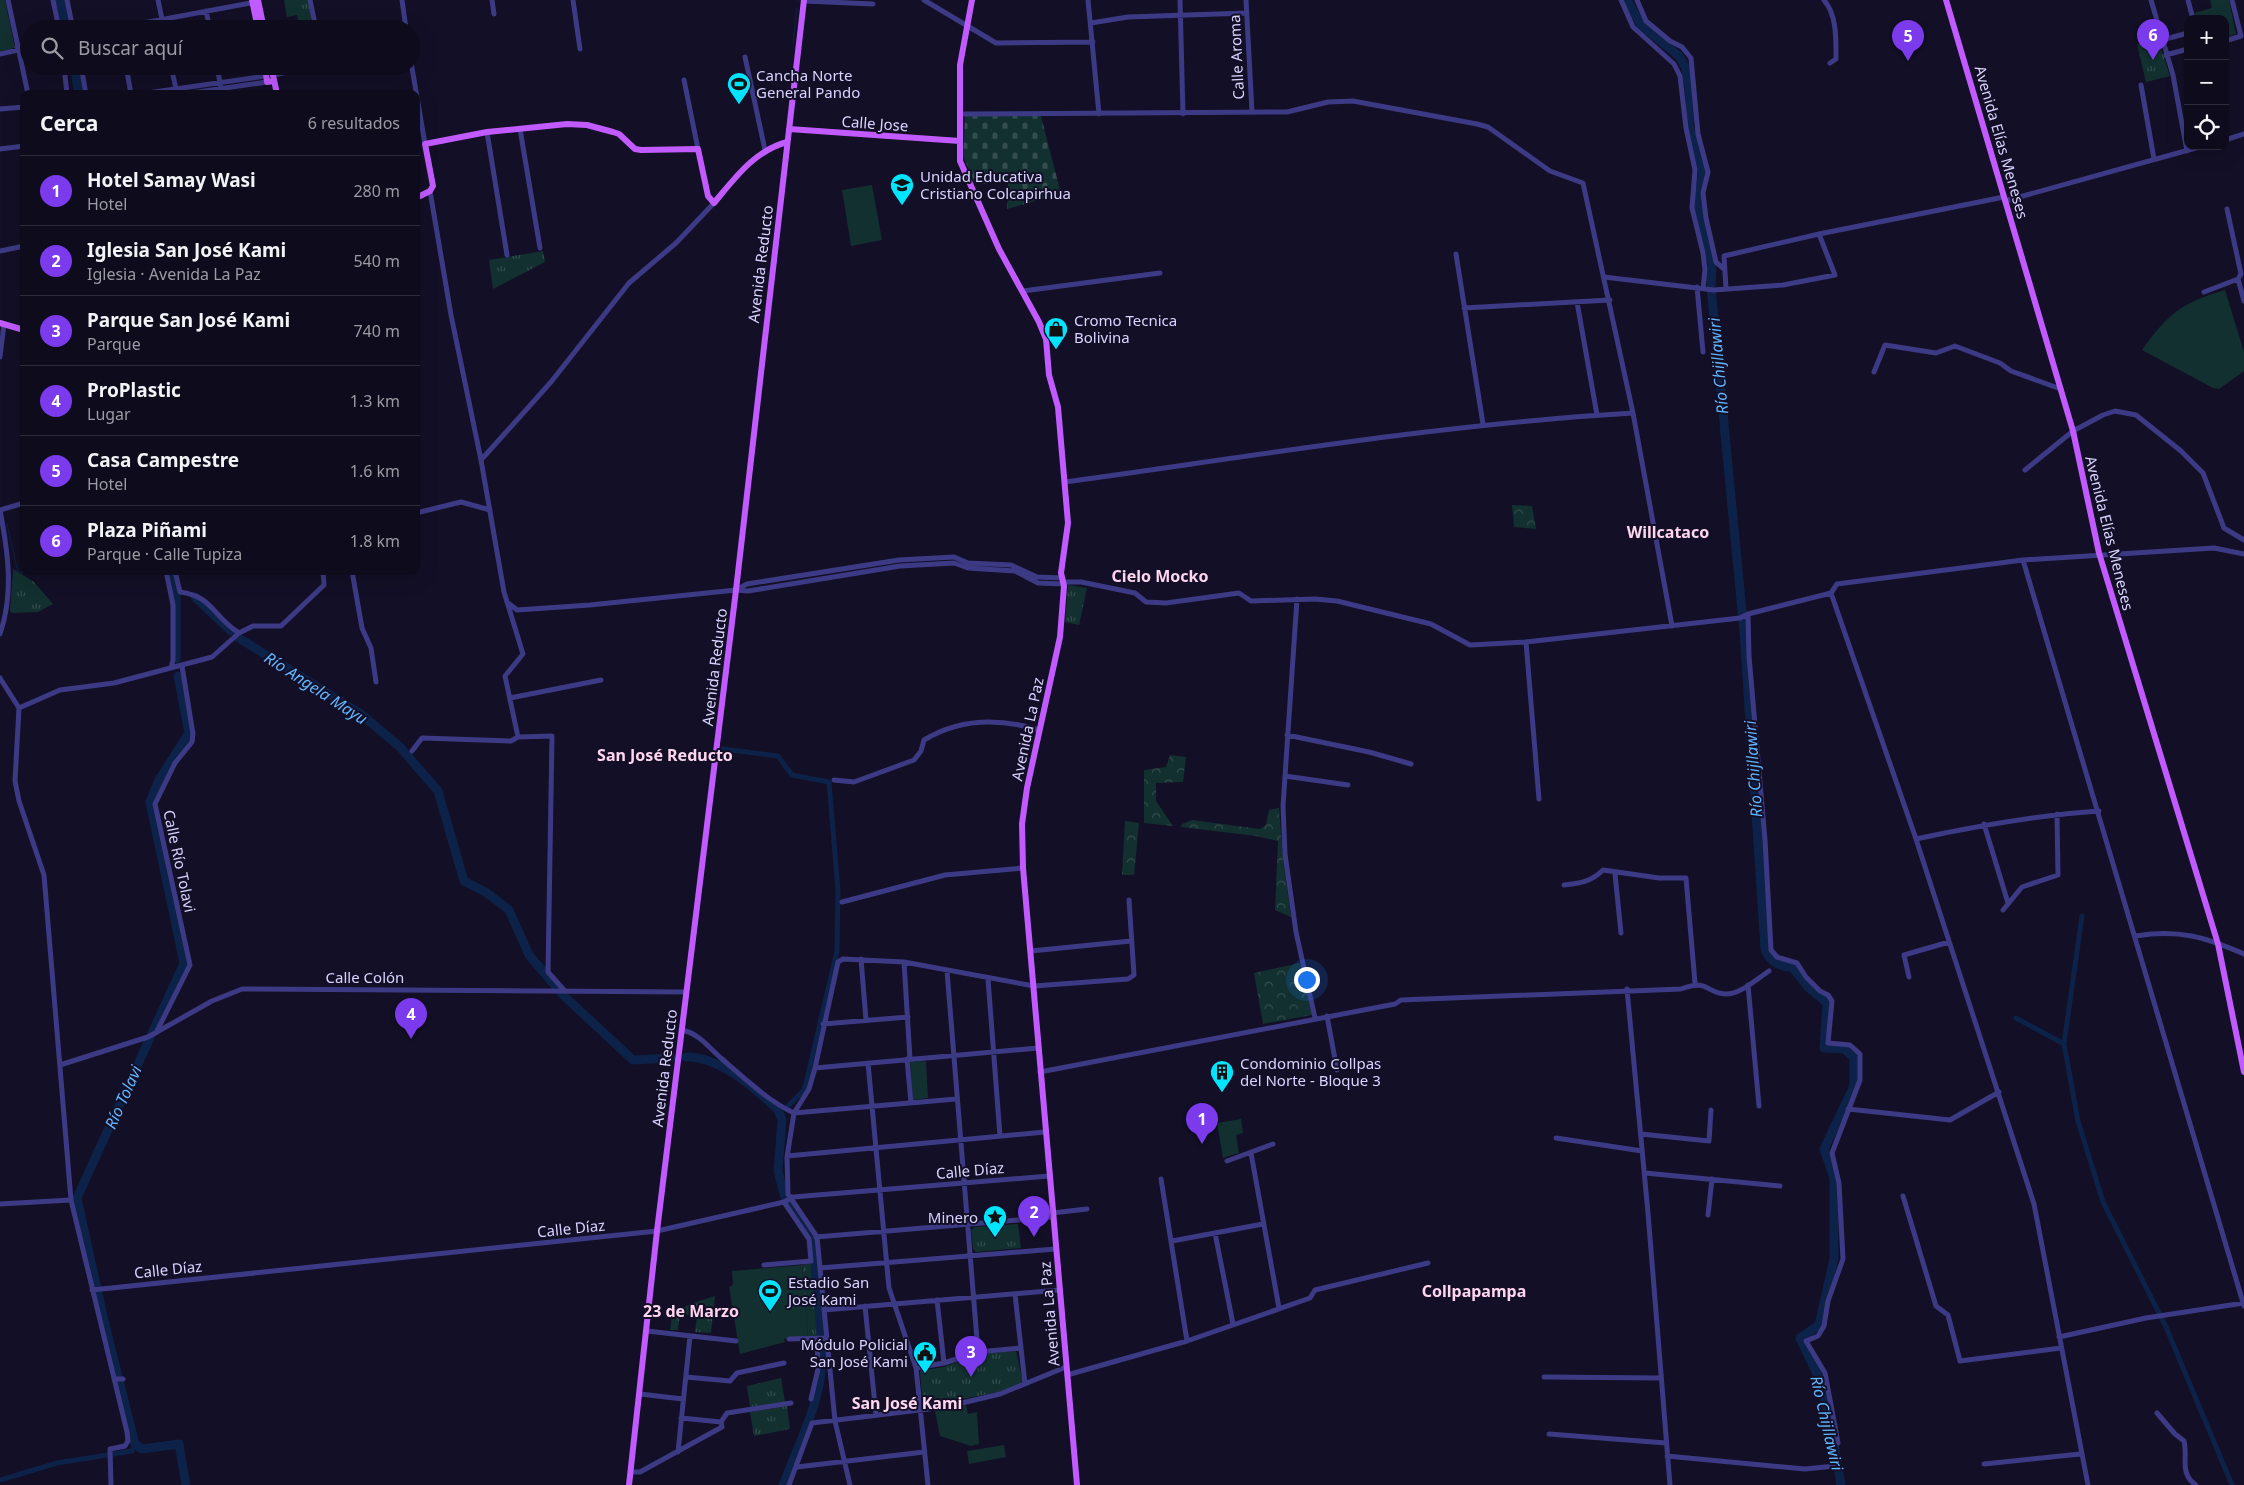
<!DOCTYPE html>
<html lang="es">
<meta charset="utf-8">
<style>
body{margin:0;font-family:"Noto Sans",sans-serif;background:#171425;color:#f1f3f6}
.controls{position:absolute;right:15px;top:15px;display:grid;overflow:hidden;border-radius:10px;box-shadow:0 5px 20px #0002}
.controls button{width:45px;height:45px;display:grid;place-items:center;padding:0;border:0;border-bottom:1px solid #2e2b3b;background:#0e0b1c;color:#f1f3f6;font:25px sans-serif}
.you{position:absolute;left:1306px;top:979px;width:18px;height:18px;margin:-12px;border:4px solid #fff;border-radius:50%;background:#1a73e8;box-shadow:0 0 0 8px #1a73e833}
.badge{display:grid;place-items:center;width:32px;height:32px;border-radius:50%;background:#7c3aed;color:#fff;font-size:16px;font-weight:700}
.pin{position:absolute;translate:-50% -41px;filter:drop-shadow(0 1px 2px #0008)}
.pin::after{content:'';position:absolute;top:26px;width:18px;height:15px;background:inherit;clip-path:polygon(0 0,100% 0,50% 100%)}
.list{margin:0;padding:0;list-style:none}
h2{display:flex;justify-content:space-between;align-items:center;height:65px;margin:0;padding:0 20px;font-size:21px}
h2 small{font-size:16px;font-weight:400;color:#9b9ba3}
.list li{display:grid;grid-template-columns:32px 1fr auto;gap:15px;align-items:center;box-sizing:border-box;height:70px;padding:0 20px;border-top:1px solid #2e2b3b}
.list b{display:block;font-size:19px;white-space:nowrap}
.list p{margin:0;font-size:16px;white-space:nowrap;color:#9b9ba3}
.list em{font-size:16px;font-style:normal;color:#9b9ba3}
.icon{flex:none;width:28px;height:28px;fill:none;stroke:currentColor;stroke-width:2;stroke-linecap:round;stroke-linejoin:round}
.map{position:relative;flex:none;width:2244px;height:1485px;overflow:hidden}
.search{position:absolute;background:#0e0b1c;box-shadow:0 5px 20px #0002;left:20px;top:20px;width:400px;height:55px;display:flex;align-items:center;gap:12px;box-sizing:border-box;padding:0 18px;border-radius:28px;color:#9b9ba3;font-size:19px}
.panel{position:absolute;background:#0e0b1c;box-shadow:0 5px 20px #0002;left:20px;top:90px;width:400px;height:485px;border-radius:10px}
.map>svg:first-child{display:block}
.grass{fill:#12302f}
.forest{fill:url(#forest-crowns)}
.cemetery{fill:url(#cemetery-stones)}
.park{fill:url(#park-tufts)}
.lines{fill:none;stroke-linecap:round;stroke-linejoin:round}
.stream{stroke:#0c2248;stroke-width:1}
.canal{stroke:#0c2248;stroke-width:5}
.river{stroke:#0c2248;stroke-width:9}
.minor{stroke:#3d3a85;stroke-width:5}
.major{stroke:#c25bff;stroke-width:6}
.labels{text-anchor:middle;dominant-baseline:central;stroke-width:4;stroke-linejoin:round;paint-order:stroke}
.street-label{font-size:15px;fill:#d9d4ff;stroke:#130f26}
.poi-label{font-size:15px;fill:#d9d4ff;stroke:#130f26;text-anchor:start}
.water-label{font-size:16px;font-style:italic;fill:#62b6ff;stroke:#130f26}
.neighbourhood-label{font-size:16px;font-weight:bold;fill:#ffd6f0;stroke:#130f26}
</style>
<div class="map">
<svg width="2244" height="1485" viewBox="0 0 2244 1485">
<defs>
<pattern id="forest-crowns" width="20" height="18" patternUnits="userSpaceOnUse" patternTransform="scale(1.25)"><rect width="20" height="18" fill="#12302f"/><path d="M2 6a3 3 0 1 1 6 0M12 15a3 3 0 1 1 6 0" fill="none" stroke="#344d4e"/></pattern>
<pattern id="cemetery-stones" width="16" height="16" patternUnits="userSpaceOnUse" patternTransform="scale(1.25)"><rect width="16" height="16" fill="#12302f"/><path d="M2 7V4a2 2 0 0 1 4 0v3zM10 15v-3a2 2 0 0 1 4 0v3z" fill="#344d4e"/></pattern>
<pattern id="park-tufts" width="24" height="20" patternUnits="userSpaceOnUse" patternTransform="scale(1.25)"><rect width="24" height="20" fill="#12302f"/><path d="M3 7l-1-3M5 7V3M7 7l1-3M15 17l-1-3M17 17v-4M19 17l1-3" fill="none" stroke="#344d4e"/></pattern>
</defs>
<rect width="100%" height="100%" fill="#130f26"/>
<path class="grass" d="M0,0h5l10,48 -15,3z
M2210,0h19l7,34 -11,3v-18h-29l-2,-6 18,-5z
M872,185l10,55 -31,6 -9,-56z
M2225,290l19,62v19l-25,18 -6,-1 -71,-38c27,-37 39,-47 83,-60z
M926,1061l2,37 -15,2 -3,-38z
M1241,1119l2,14 -7,2 3,18 -16,5 -6,-35z
M802,1265l6,71 -24,3 1,3 -45,12 -11,-67 4,-2 -1,-14z
M966,1405l2,9 9,-2 2,32 -8,2 -31,-10 -5,-25z
M1004,1445l2,12 -37,7 -2,-13z"/>
<path class="forest" d="M1512,505l20,1 4,23 -22,-2z
M1170,755l16,2 -3,25 -27,1v18l17,25 -29,-3v-53l22,-3z
M1279,808l4,50 8,59 -16,-7 3,-69 -22,-5 -75,-9 1,-3 10,-4 68,9 6,-4 3,-15z
M1125,821l14,2 -5,52h-12z
M1300,963l12,52 -49,9 -9,-51z"/>
<path class="cemetery" d="M965,116h76l20,78 -54,15 1,-27 -33,2 -12,-28z"/>
<path class="park" d="M284,0h24l5,29h-13l-3,-14 -10,2z
M2158,39l12,37 -24,6 -9,-38z
M543,251l2,11 -52,27 -4,-29z
M13,569l21,13 19,22 -15,8 -26,1 -2,-2z
M1068,585l19,3 -8,37 -14,-3z
M1018,1224l3,24 -45,4 -3,-3 -2,-19 4,-3z
M817,1257l8,80 -17,-1 -6,-71 10,-3 1,-4z
M715,1296l-4,37 -16,-1 2,-16 -17,-2 -2,16h-8l2,-15 18,-11z
M1016,1351l7,32 -25,9 -75,15 -3,-36 23,-4 36,-13z
M781,1378l4,24 -35,5 -3,-21z
M787,1406l3,23 -36,7 -4,-24z"/>
<g class="lines">
<path class="stream" d="M798,1v-1
M793,43l4,-35
M7,524l10,44 2,5 5,-2"/>
<path class="canal" d="M723,749l55,7 14,19 37,7 9,109 -1,60 -31,132 -2,7 -16,16
M2082,916l-18,128 14,77 25,81 63,125 66,158
M2016,1018l48,26
M0,1480l57,-17 75,-12 3,-7"/>
<path class="river" d="M60,0l6,29
M1627,0l14,25 38,31 7,12 4,29 -1,29 14,47 -6,30 15,61 -1,24 33,344 21,317c5,14 14,17 28,19l15,19 19,16 -3,45 20,1 10,9v28l-30,63 10,29v81l-15,66 -19,13 20,42 11,46 10,59
M74,66l5,28
M170,571l6,24v64
M195,597l36,34
M237,637l124,77 39,33 38,44 26,90 23,12 22,17 20,45 35,41 69,64 38,-2
M178,676l11,57 -30,47 -9,22 34,161 -107,235 25,114 33,132 7,5 37,-5 7,41
M686,1057c33,-1 69,31 92,53l4,10 -4,51 7,27
M789,1204l24,34 8,97
M783,1485c17,-45 43,-92 39,-141"/>
<path class="minor" d="M8,0l20,94
M53,0l6,29
M67,0l6,29
M158,0l6,29
M310,0l6,29
M402,0l4,29
M492,0l2,14
M573,0l7,49
M924,0l72,43 97,-1
M1088,0l11,114
M1180,0l3,114
M1246,0l6,112
M1621,0l12,27 41,37 6,12 6,52 9,42 -3,38 11,45 2,17 -2,19
M1637,0l9,21 24,20 12,6 9,11 7,76 10,38 -5,21 3,25 10,44 8,7
M1824,0c13,15 12,39 12,59l-6,4
M2151,0l22,75 14,76
M2188,0l5,19
M804,1l69,3
M206,11l4,18
M1091,23l37,-6 119,-4
M111,29l145,-27
M2162,40l26,-7
M2225,41l16,-5 -9,-36
M17,47l12,-3
M0,54l18,-4
M2166,55l22,-6
M745,57l20,93
M411,62l14,82
M64,66l3,28
M81,66l5,28
M126,66l5,28
M171,66l5,23
M217,66l5,28
M273,75l45,-9
M684,80l14,69
M2141,85l13,74
M140,94l126,-18
M184,94l83,-12
M0,109l24,-2
M961,114l326,-2 41,-10 25,-1 124,23 11,3 62,44 33,12 50,230 39,213
M520,129l20,119
M487,132l20,123
M2225,140l19,-6
M0,149l24,-3
M430,191l21,124 30,145
M2005,201l198,-55
M2227,209l14,65 -3,5 6,22
M0,251l24,-5
M1456,254l27,170
M1604,277l110,13 69,-5 52,-10 -16,-41
M1697,287l6,65
M1726,289l-2,-33 95,-22 185,-37
M1023,291l137,-18
M2204,292l34,-13
M1577,302l20,113
M1464,308l146,-8
M0,357l4,-33
M1874,372l11,-27 51,8 19,-7 45,17 11,8 50,18
M2025,470l48,-39 30,-16 12,-4 21,4 45,36 22,22 21,55 20,12
M1065,482c189,-26 378,-58 568,-69
M0,510c8,42 14,83 0,124
M0,510l24,-7
M416,513l45,-11 29,8
M2023,560l221,746
M166,571l7,34v55l-2,8
M175,571l5,21c33,4 33,25 59,41
M352,571l10,57 9,20 5,34
M1064,582h17l54,11 11,9 20,1 73,-10 12,8 64,-2 22,2 94,23 39,21 56,-3 214,-24 8,-4 83,-21 6,-9 186,-24 191,-12 30,6
M738,589l9,-5 152,-24 55,-3 14,6 43,2 26,12 26,1
M1831,593l85,246 118,365 54,281
M1297,599l-14,207 2,48 11,78 19,86
M507,602l10,8 73,-5 146,-15 12,1 152,-25 54,-3 14,5 47,3 23,12 26,1
M1748,614l1,42 16,184 6,110 6,7 20,6 9,14 14,14 8,4 4,6 -4,42 22,2 10,9v26l-28,73 7,30 4,76 -15,42 -4,25 -6,10 -12,5 19,32 13,70
M1526,642l13,157
M0,678l19,30 -4,73 4,20 25,74 27,325 56,232 1,9 -3,5 -15,3 1,36
M510,698l91,-18
M19,708l41,-18 54,-7 98,-26 27,-24 14,-7h28l43,-41 -1,-14
M1287,735l82,17 42,12
M518,737l-13,-61 18,-22 -19,-62 -23,-132 70,-78 78,-99 47,-40 38,-40
M412,751l10,-13 89,3 7,-4 34,-1 -4,236 16,18
M1285,776l63,9
M834,780l20,2 60,-22 7,-9 3,-11c36,-22 76,-22 115,-10
M1984,824l24,79
M1916,839c61,-13 121,-24 183,-28
M1615,874l6,59
M1564,885c16,-2 27,-3 39,-15l56,8h27l9,105
M842,902l103,-27 78,-7
M2003,910l19,-23 36,-12 -1,-61
M2136,936c43,-7 69,1 108,18
M1031,951l100,-10
M861,959l5,61
M904,962l6,97
M947,971l31,381
M1909,977l-5,-22 45,-13
M988,979l12,157
M1748,985l11,121
M1627,989l21,224 22,272
M1327,1016l10,54
M823,1024l85,-7
M682,1030c18,4 27,18 40,29 22,19 46,42 72,54l162,-14
M156,1033l34,-68 -35,-161 20,-41 17,-21 1,-8 -11,-68
M907,1059l4,44
M868,1063l21,225 27,80 12,117
M60,1065l88,-28 64,-36 30,-12 444,3
M815,1068l223,-20
M1040,1072l355,-68 6,-4 280,-11c28,-11 25,5 46,5 15,-1 30,-15 42,-23
M1848,1109l102,11 49,-28
M1641,1134l68,7 2,-31
M1556,1138l86,13
M1251,1153l28,155
M787,1156l258,-24
M1227,1161l46,-17
M1645,1173l135,13
M1161,1179l26,162
M1903,1196l33,110 12,9 12,46 101,-13
M0,1204l71,-4
M1052,1213l35,-4
M1708,1215l4,-36
M1215,1233l18,91
M816,1237l237,-20
M1172,1241l91,-17
M764,1265l47,-4 -2,-22 -25,-37
M820,1268l235,-19
M92,1290l565,-59 127,-29 9,-5 256,-21
M1015,1294l10,90
M937,1300l7,63
M865,1306l11,109
M824,1310l235,-20
M647,1331l89,10
M2059,1337l87,-19 98,-15
M789,1339l38,-1
M916,1368l28,-5 34,-11 42,-4
M1067,1375l120,-34 123,-43 5,-8 113,-27
M686,1377l44,4 7,-8 47,-10
M1544,1377l117,1
M114,1379h9
M640,1394l43,5
M811,1399l7,-30 -1,-30
M2157,1413l18,21 9,7c4,16 -5,33 12,44
M681,1418l40,4 6,-9 64,-10
M1549,1434l117,9
M678,1452l12,-116
M1667,1456l138,13 30,-3
M1984,1464l96,-10
M797,1467l127,-15
M631,1472h9l82,-45 -1,-5
M789,1485l23,-62 133,-16 55,-13 66,-27
M850,1485l-15,-64 -18,-184 -29,-43 -1,-37 7,-44 15,-24 6,-21 23,-106 5,-3 61,3 130,24 94,-7 6,-4 -5,-75"/>
<path class="major" d="M252,0l6,29
M258,0l6,29
M972,0l-12,65v96l39,88 40,73 7,17 3,36 9,32 10,116 -7,50 3,13 -4,51 -33,151 -5,36 1,44 54,617
M1946,0l127,431 26,122 119,391 26,128
M265,66l2,16 7,-1
M271,66l6,28
M789,129l171,12
M416,198l14,-7 3,-5 -8,-42 62,-12 80,-8 20,1 26,7 6,2 16,15 6,1 57,-1 10,47 6,7c21,-25 40,-52 73,-61
M0,323l24,7
M629,1485l28,-254 79,-641 68,-590"/>
</g>
<defs>
<g id="stadium-pin" transform="scale(1.25)"><path d="M0 17L-7.5 6A9.5 9.5 0 1 1 7.5 6Z" fill="#00e5ff" stroke="#130f26"/><path d="M0-5a6.5 5 0 1 0 0 10a6.5 5 0 1 0 0-10ZM-3.5-1.8h7v3.6h-7Z" fill="#111"/></g>
<g id="school-pin" transform="scale(1.25)"><path d="M0 17L-7.5 6A9.5 9.5 0 1 1 7.5 6Z" fill="#00e5ff" stroke="#130f26"/><path d="M0-5L7-2L0 1L-7-2ZM-4 1L0 2.5L4 1V4Q0 6-4 4Z" fill="#111"/></g>
<g id="shop-pin" transform="scale(1.25)"><path d="M0 17L-7.5 6A9.5 9.5 0 1 1 7.5 6Z" fill="#00e5ff" stroke="#130f26"/><path d="M-5-2.5h2.3a2.7 3.5 0 0 1 5.4 0H5L5.5 6h-11ZM-1.5-2.5h3a1.5 2.3 0 0 0-3 0Z" fill="#111"/></g>
<g id="building-pin" transform="scale(1.25)"><path d="M0 17L-7.5 6A9.5 9.5 0 1 1 7.5 6Z" fill="#00e5ff" stroke="#130f26"/><path d="M-4-6H4V6H1V3H-1V6H-4ZM-2.5-4.3h1.7v1.8h-1.7ZM.8-4.3h1.7v1.8H.8ZM-2.5-1h1.7V.8h-1.7ZM.8-1h1.7V.8H.8Z" fill="#111"/></g>
<g id="sight-pin" transform="scale(1.25)"><path d="M0 17L-7.5 6A9.5 9.5 0 1 1 7.5 6Z" fill="#00e5ff" stroke="#130f26"/><path d="M0-6L1.8-2.2L6-1.7L2.9 1.2L3.7 5.4L0 3.3L-3.7 5.4L-2.9 1.2L-6-1.7L-1.8-2.2Z" fill="#111"/></g>
<g id="civic-pin" transform="scale(1.25)"><path d="M0 17L-7.5 6A9.5 9.5 0 1 1 7.5 6Z" fill="#00e5ff" stroke="#130f26"/><path d="M-.6-6.5H3V-4.5H.6V-3L4-1V1h2V6H-6V1h2V-1L-.6-3ZM-1.2 2.5V6h2.4V2.5Z" fill="#111"/></g>
</defs>
<g fill-rule="evenodd">
<use href="#stadium-pin" x="739" y="84"/>
<use href="#school-pin" x="902" y="185"/>
<use href="#shop-pin" x="1056" y="329"/>
<use href="#building-pin" x="1222" y="1072"/>
<use href="#sight-pin" x="995" y="1217"/>
<use href="#stadium-pin" x="770" y="1291"/>
<use href="#civic-pin" x="925" y="1353"/>
</g>
<g class="labels">
<g class="street-label">
<text transform="translate(1236 57) rotate(-93)">Calle Aroma</text>
<text transform="translate(875 123) rotate(4)">Calle Jose</text>
<text transform="translate(2002 142) rotate(74)">Avenida Elías Meneses</text>
<text transform="translate(760 264) rotate(-83)">Avenida Reducto</text>
<text transform="translate(2110 533) rotate(76)">Avenida Elías Meneses</text>
<text transform="translate(714 667) rotate(-83)">Avenida Reducto</text>
<text transform="translate(1027 729) rotate(-78)">Avenida La Paz</text>
<text transform="translate(180 861) rotate(78)">Calle Río Tolavi</text>
<text x="365" y="977">Calle Colón</text>
<text transform="translate(664 1068) rotate(-83)">Avenida Reducto</text>
<text transform="translate(970 1170) rotate(-5)">Calle Díaz</text>
<text transform="translate(571 1228) rotate(-6)">Calle Díaz</text>
<text transform="translate(168 1269) rotate(-6)">Calle Díaz</text>
<text transform="translate(1049 1314) rotate(-95)">Avenida La Paz</text>
</g>
<g class="poi-label">
<text x="756" y="75">Cancha Norte<tspan x="756" dy="17">General Pando</tspan></text>
<text x="920" y="176">Unidad Educativa<tspan x="920" dy="17">Cristiano Colcapirhua</tspan></text>
<text x="1074" y="320">Cromo Tecnica<tspan x="1074" dy="17">Bolivina</tspan></text>
<text x="1240" y="1063">Condominio Collpas<tspan x="1240" dy="17">del Norte - Bloque 3</tspan></text>
<text x="978" y="1217" text-anchor="end">Minero</text>
<text x="788" y="1282">Estadio San<tspan x="788" dy="17">José Kami</tspan></text>
<text x="908" y="1344" text-anchor="end">Módulo Policial<tspan x="908" dy="17">San José Kami</tspan></text>
</g>
<g class="water-label">
<text transform="translate(1718 366) rotate(-95)">Río Chijllawiri</text>
<text transform="translate(316 688) rotate(33)">Río Angela Mayu</text>
<text transform="translate(1753 769) rotate(-94)">Río Chijllawiri</text>
<text transform="translate(123 1097) rotate(-66)">Río Tolavi</text>
<text transform="translate(1827 1423) rotate(77)">Río Chijllawiri</text>
</g>
<g class="neighbourhood-label">
<text x="1668" y="532">Willcataco</text>
<text x="1160" y="576">Cielo Mocko</text>
<text x="665" y="755">San José Reducto</text>
<text x="1474" y="1291">Collpapampa</text>
<text x="691" y="1311">23 de Marzo</text>
<text x="907" y="1403">San José Kami</text>
</g>
</g>
</svg>
<div class="controls">
<button>+</button>
<button>−</button>
<button><svg class="icon" aria-label="locate" viewBox="0 0 24 24"><circle cx="12" cy="12" r="6"/><path d="M12 2v4M12 18v4M2 12h4M18 12h4"/></svg></button>
</div>
<div class="you"></div>
<div class="pin badge" style="left:1202px;top:1144px">1</div>
<div class="pin badge" style="left:1034px;top:1237px">2</div>
<div class="pin badge" style="left:971px;top:1377px">3</div>
<div class="pin badge" style="left:411px;top:1039px">4</div>
<div class="pin badge" style="left:1908px;top:61px">5</div>
<div class="pin badge" style="left:2153px;top:60px">6</div>
<div class="search"><svg class="icon" aria-label="search" viewBox="0 0 24 24"><circle cx="10" cy="10" r="6"/><path d="M15 15l6 6"/></svg>Buscar aquí</div>
<section class="panel">
<h2>Cerca<small>6 resultados</small></h2>
<ul class="list">
<li><span class="badge">1</span><div><b>Hotel Samay Wasi</b><p>Hotel</p></div><em>280 m</em></li>
<li><span class="badge">2</span><div><b>Iglesia San José Kami</b><p>Iglesia · Avenida La Paz</p></div><em>540 m</em></li>
<li><span class="badge">3</span><div><b>Parque San José Kami</b><p>Parque</p></div><em>740 m</em></li>
<li><span class="badge">4</span><div><b>ProPlastic</b><p>Lugar</p></div><em>1.3 km</em></li>
<li><span class="badge">5</span><div><b>Casa Campestre</b><p>Hotel</p></div><em>1.6 km</em></li>
<li><span class="badge">6</span><div><b>Plaza Piñami</b><p>Parque · Calle Tupiza</p></div><em>1.8 km</em></li>
</ul>
</section>
</div>
